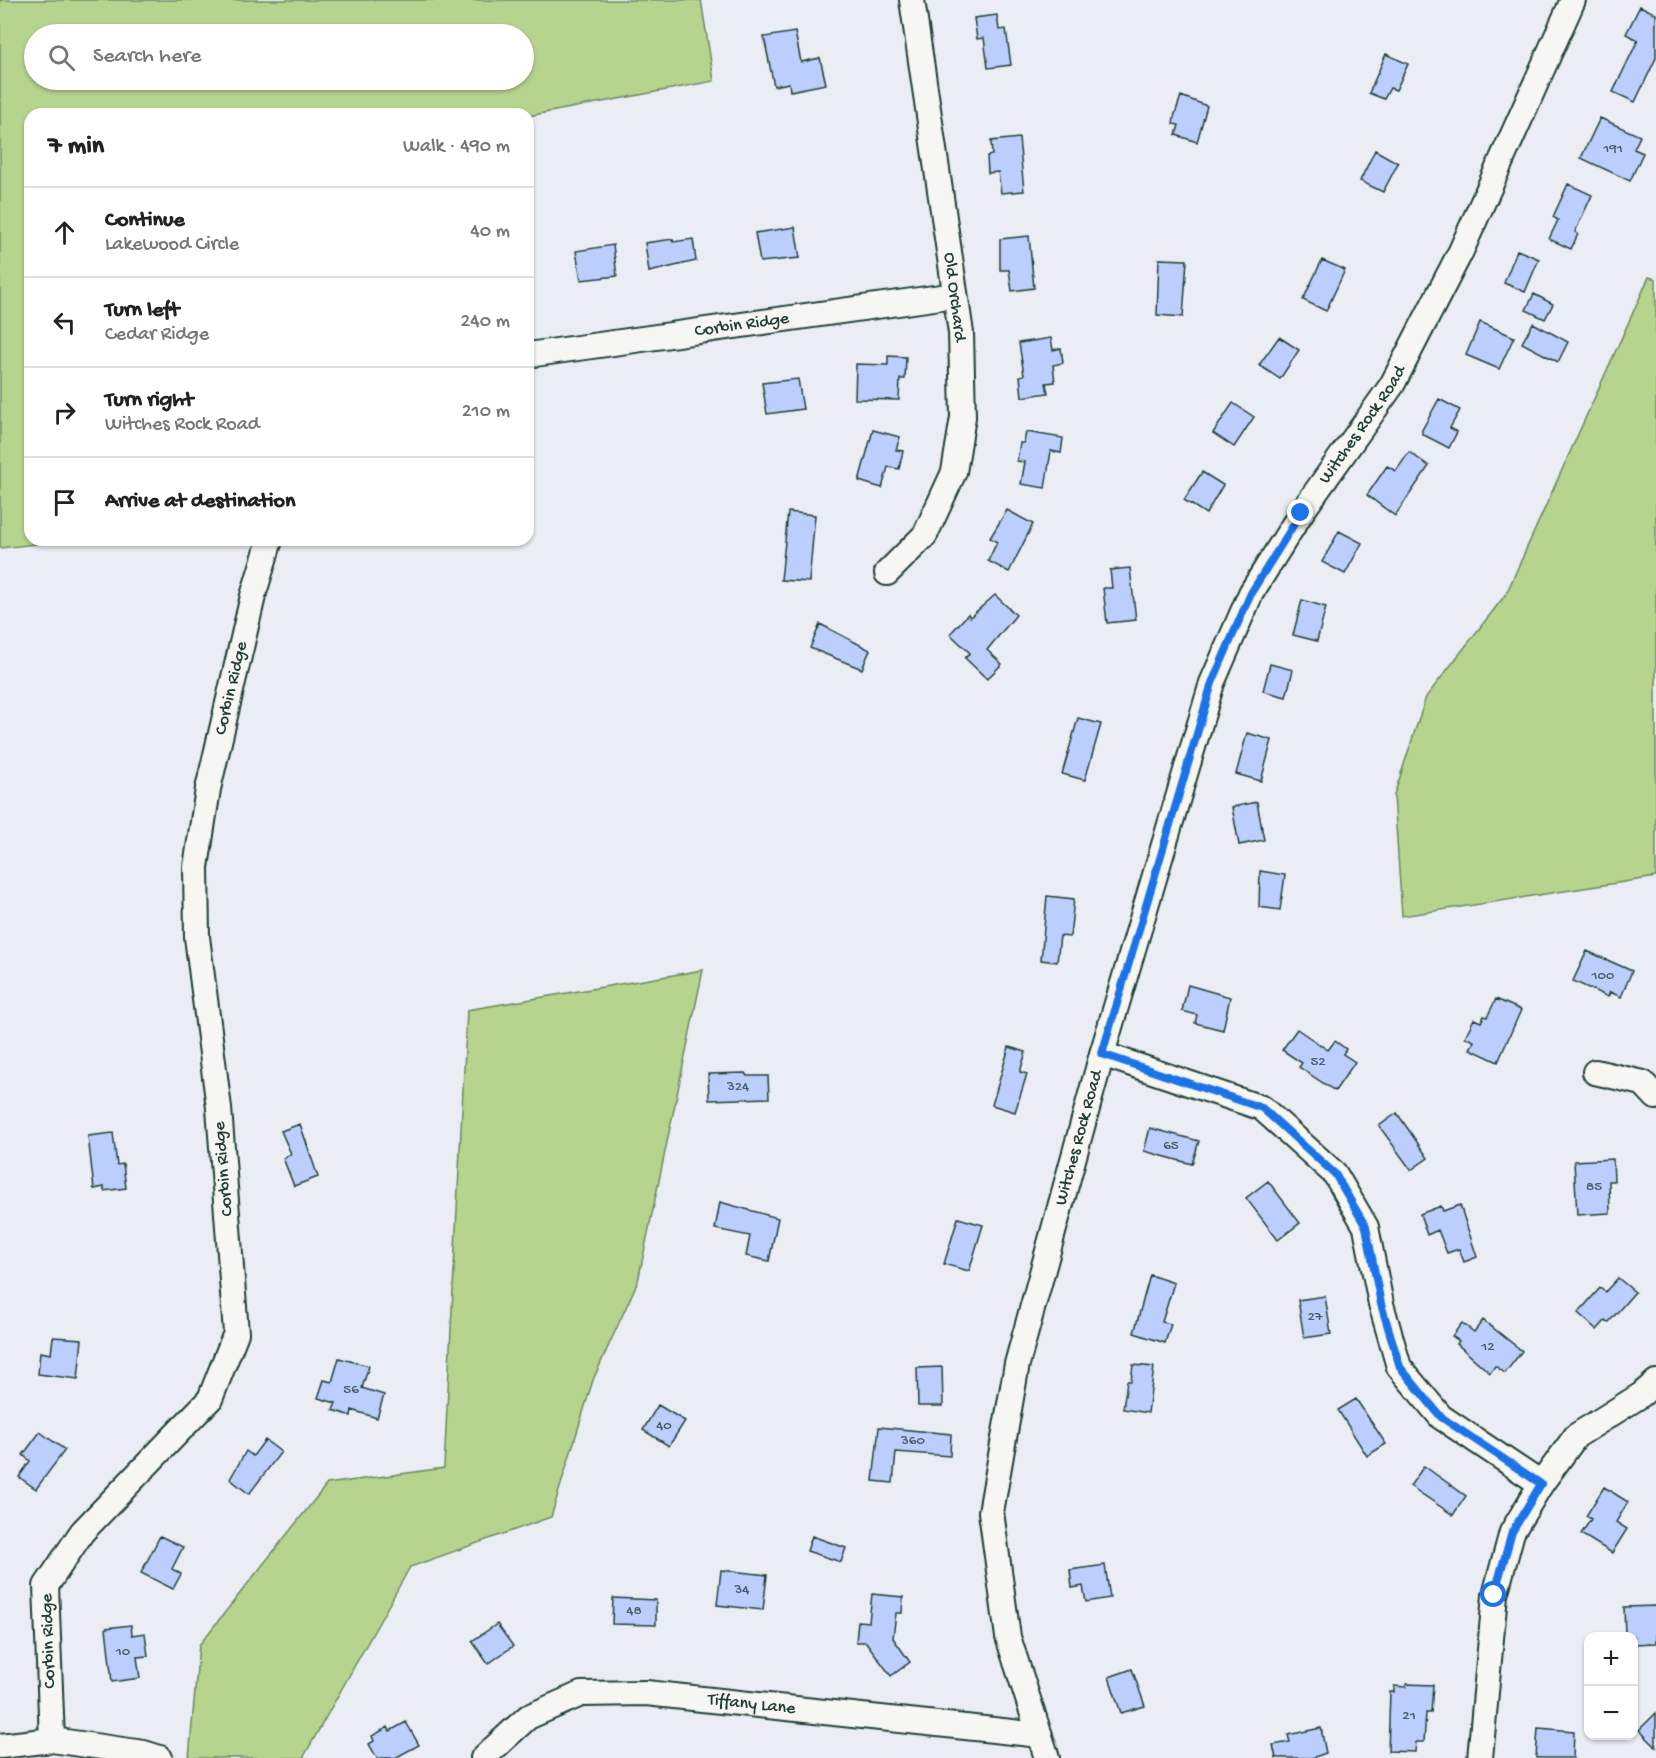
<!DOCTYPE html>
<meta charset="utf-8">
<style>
body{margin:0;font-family:"Gochi Hand",sans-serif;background:#f2f2f2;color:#222}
.controls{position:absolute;right:18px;bottom:18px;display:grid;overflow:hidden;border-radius:12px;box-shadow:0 2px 4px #0004}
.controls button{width:54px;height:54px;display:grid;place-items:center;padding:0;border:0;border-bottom:2px solid #e0e0e0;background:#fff;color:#222;font:30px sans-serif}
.stop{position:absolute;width:18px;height:18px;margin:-14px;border:4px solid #1a73e8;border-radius:50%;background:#fff}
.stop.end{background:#1a73e8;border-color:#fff;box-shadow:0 2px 6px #0008}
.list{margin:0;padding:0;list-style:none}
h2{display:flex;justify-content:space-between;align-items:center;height:78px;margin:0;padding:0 24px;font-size:26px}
h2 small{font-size:20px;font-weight:400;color:#767676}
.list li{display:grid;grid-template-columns:39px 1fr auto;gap:18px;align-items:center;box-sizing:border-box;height:90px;padding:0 24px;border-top:2px solid #e0e0e0}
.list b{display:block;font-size:22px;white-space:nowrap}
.list p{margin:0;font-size:20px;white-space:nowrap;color:#767676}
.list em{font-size:20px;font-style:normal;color:#767676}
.icon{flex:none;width:33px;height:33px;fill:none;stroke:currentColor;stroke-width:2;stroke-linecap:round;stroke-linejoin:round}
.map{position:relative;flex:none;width:1656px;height:1758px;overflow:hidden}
.search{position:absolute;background:#fff;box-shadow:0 2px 4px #0004;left:24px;top:24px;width:510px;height:66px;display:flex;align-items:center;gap:15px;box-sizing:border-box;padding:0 21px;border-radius:33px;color:#767676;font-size:22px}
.panel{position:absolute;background:#fff;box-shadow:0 2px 4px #0004;left:24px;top:108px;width:510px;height:438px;border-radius:18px}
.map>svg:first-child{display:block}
.green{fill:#b6d48d;stroke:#6a8860;stroke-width:1.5;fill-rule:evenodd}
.building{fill:#bccefe;stroke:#1f3d34;stroke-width:1.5}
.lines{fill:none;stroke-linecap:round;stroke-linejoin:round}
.minor-casing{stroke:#1f3d34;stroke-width:28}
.minor{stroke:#f6f6f2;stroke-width:24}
.route{stroke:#1a73e8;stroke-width:8}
.labels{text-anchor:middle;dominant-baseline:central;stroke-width:4.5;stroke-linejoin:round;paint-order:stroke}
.number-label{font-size:15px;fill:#466166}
.street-label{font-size:18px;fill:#1f3d34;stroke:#f6f6f2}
</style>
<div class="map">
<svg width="1656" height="1758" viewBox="0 0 1656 1758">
<rect width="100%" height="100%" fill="#eaeef4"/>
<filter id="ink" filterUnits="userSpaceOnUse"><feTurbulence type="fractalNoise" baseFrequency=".0167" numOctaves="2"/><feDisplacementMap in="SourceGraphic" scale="12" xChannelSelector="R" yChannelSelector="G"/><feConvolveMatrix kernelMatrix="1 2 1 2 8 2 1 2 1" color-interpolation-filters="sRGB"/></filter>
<g filter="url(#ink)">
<path class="green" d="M0,0h701l13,81 -186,35v-2h-498v426h45l-75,8zM34,34h490v46h-490z
M1649,277l7,2v598l-254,39 -8,-121 32,-98 80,-103z
M703,970l-65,311 -45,99 -42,137 -141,50 -107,191h-114l10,-113 128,-161 117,-16 23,-458z"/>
<path class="building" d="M1640,6l16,8v44l-21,44 -22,-10 25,-52 -12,-6z
M997,15l2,15 7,-1 5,36 -23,3 -4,-30 -7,1 -3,-21z
M795,32l6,30 19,-4 6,26 -36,7 -1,-8 -15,3 -10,-49z
M1386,54l22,10 -12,26 -6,-2 -6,11 -15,-6z
M1181,96l26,10 -10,36 -21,-7 3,-10 -6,-1 1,-7z
M1600,118l40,18 -6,13 9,4 -13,28 -49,-23z
M1019,138l5,53 -23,2 -3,-21 -10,1 -1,-17 5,-1 -1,-14z
M1375,150l23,13 -15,29 -23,-11z
M1568,184l24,11 -17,37 3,2 -7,15 -22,-10 9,-19 -5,-3z
M795,227l5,31 -40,4 -5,-29z
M1029,236l5,52 -22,3 -3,-21h-9v-31z
M673,239v3l20,-3 3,22 -47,11 -4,-29z
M613,245l4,31 -36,4 -5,-29z
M1517,250l22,9 -14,33 -21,-9z
M1159,259l28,1 -4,57 -26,-2z
M1322,260l23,10 -19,41 -23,-11z
M1534,294l19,10 -8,15 -19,-9z
M1480,322l34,15 -15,32 -33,-14z
M1533,323l35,19 -10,20 -36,-19z
M1279,337l20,13 -19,29 -21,-14z
M1051,338l2,12 8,-2 2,15 -10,2 2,17 -9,1 2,10 -26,4 -2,-21 4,-1 -5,-32z
M888,356l18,1 -1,22h-5l-1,21 -44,-1 1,-35 32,1z
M798,379l5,30 -36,5 -5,-31z
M1439,399l21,11 -10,18 7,4 -8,16 -27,-14v-4z
M1233,403l21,14 -20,30 -21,-14z
M873,430l27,7 -4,13 7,1 -4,18 -11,-2 -6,21 -23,-7z
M1026,432l37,6 -2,15 -10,-2 -6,37 -24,-4 4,-22 -8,-1 3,-18h4z
M1409,452l20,14 -34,50 -28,-21 20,-29 9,5z
M1202,472l21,13 -17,29 -22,-14z
M1007,510l26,14 -24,48 -21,-11 9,-19 -7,-4z
M788,512l27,3 -6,67 -28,-2z
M1339,531l23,12 -17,31 -23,-12z
M1130,568l6,52 -29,3 -4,-35h9l-2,-18z
M995,595l21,20 -29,35 15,14 -15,15 -22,-21 5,-5 -20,-19 18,-20 2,3z
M1302,600l24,7 -9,34 -24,-6z
M820,624l50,26 -8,19 -52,-21z
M1270,664l23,6 -7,27 -23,-6z
M1078,718l23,6 -16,56 -23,-6z
M1247,733l25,7 -11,41 -25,-7z
M1257,802l7,38 -25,5 -7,-38z
M1260,871l25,4 -5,35 -21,-3z
M1047,896l27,3 -4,38 -10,-1 -3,26 -16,-2z
M1587,951l45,20 -11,26 -11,-5 -2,5 -35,-16z
M1188,985l42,12 -7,33 -28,-7 2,-8 -15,-4z
M1496,999l25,11 -23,52 -28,-13 4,-8 -9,-4 9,-18 7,3 3,-6 3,1z
M1297,1029l31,21 7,-9 11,8 -3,5 12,8 -20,29 -36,-24 3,-4 -20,-13z
M1009,1047l17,5 -6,20 7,2 -12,38 -23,-7z
M745,1073l2,3h21l1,22 -60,2 -1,-26z
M1397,1113l31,45 -17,12 -32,-44z
M300,1124l18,53 -24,9 -11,-28 8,-4 -10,-23z
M1150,1128l49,13 -7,23 -48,-13z
M113,1133l4,32 6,-1 3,24 -22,3v-4l-10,2 -6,-53z
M1613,1159l1,22h-5l1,32 -33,2 -3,-54z
M1268,1181l32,42 -22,17 -32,-42z
M720,1202l58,16 -9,43 -23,-5 4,-20 -35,-7z
M1460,1205l17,52 -13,5 -5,-13 -12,4 -9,-23 -11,5 -7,-21 21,-8 2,5z
M958,1218l25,7 -14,46 -25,-7z
M1150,1275l24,8 -12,39 9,2 -6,19 -31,-10z
M1618,1278l17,14 -27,31 -3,-2 -8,9 -19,-17 22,-25 5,4z
M1325,1296l6,38 -27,4 -6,-38z
M1483,1320l39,31 -17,22 -10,-7 -5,7 -33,-29 2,-3 -7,-5 10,-13 12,9z
M53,1337l29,2 -4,40 -40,-5 2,-22 11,2z
M339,1358l30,8 -7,22 22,7 -7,23 -25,-8 -1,6 -18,-6 3,-7 -18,-5 6,-18 8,2z
M1133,1365l21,2 -6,46 -25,-4 4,-28h4z
M942,1367l1,39h-25l-1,-38z
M1356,1399l30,45 -19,12 -29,-46z
M658,1405l27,16 -16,25 -26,-16z
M879,1427l72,7 -1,22 -54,-4 -3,31 -20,-2z
M40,1432l25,18 -29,39 -17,-12 11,-16 -7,-6z
M265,1440l16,12 -32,42 -19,-15 16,-28 7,5z
M1424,1466l42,30 -13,19 -43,-29z
M1604,1487l24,15 -12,20 11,7 -15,24 -31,-19 10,-15 -5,-3z
M160,1536l23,11 -11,22 9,5 -8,15 -32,-16z
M812,1536l34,12 -5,14 -34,-11z
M1105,1565l5,33 -24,4 -3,-16 -11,2 -2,-18z
M721,1570l46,5 -4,35 -46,-5z
M872,1594l31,3 -1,16h-6l-3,25 17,24 -19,14 -25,-34h-10l2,-21 11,1z
M613,1598l43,2v25l-44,-1z
M1656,1606v37l-22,1v-8h-9l-1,-29z
M497,1624l16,22 -25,18 -16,-23z
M131,1625l1,10 13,-2 3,23 -11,1 3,21 -28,4 -6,-54z
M1132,1669l13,37 -24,7 -12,-36z
M1406,1684l27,1 -2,28h-5l-2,29h-8l-1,10 -27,-1 2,-59h4v-6l12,1z
M1656,1713v34l-17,-17z
M406,1722l13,23 -24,13h-18l-8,-14 5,-3 -2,-5 16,-9 2,4z
M1321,1728l5,25 -14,5h-36l-3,-13 17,-3 -2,-7z
M1538,1728l36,3 -1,27h-37z"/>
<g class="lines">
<g class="minor-casing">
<g id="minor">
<path id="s1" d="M528,355l427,-60"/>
<path d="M887,573l38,-38 29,-63 9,-55 -2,-84 -49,-333"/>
<path d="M1102,1054l160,54 73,66 31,53 15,77 18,63 42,50 100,67"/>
<path d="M1595,1072l48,11 13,14"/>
<path id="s2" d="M52,1740l-6,-154 36,-54 128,-133 26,-66 -17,-225 -22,-171 -1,-70 12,-78 45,-193 17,-56"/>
<path d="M0,1746l52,-6 92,13 16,5"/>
<path id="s3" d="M483,1758l45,-41 53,-23 65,-1 394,42"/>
<path id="s4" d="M1047,1758l-39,-121 -17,-125 26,-148 85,-310 110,-371 39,-90 50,-80 91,-128 69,-134 112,-251"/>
<path d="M1480,1758l15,-163 17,-63 29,-48 35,-48 65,-41 15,-13"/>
</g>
</g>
<use href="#minor" class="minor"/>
</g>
</g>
<g class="lines" filter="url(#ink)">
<path class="route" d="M1301,513l-50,80 -39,90 -110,371 160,54 73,66 31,53 15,77 19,63 41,50 100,67 -29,48 -18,63"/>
</g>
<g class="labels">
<g class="number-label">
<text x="1613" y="149">191</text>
<text x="1603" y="976">100</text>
<text x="1318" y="1062">52</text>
<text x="738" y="1087">324</text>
<text x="1171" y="1146">65</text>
<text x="1594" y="1187">85</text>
<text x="1315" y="1317">27</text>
<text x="1488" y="1347">12</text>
<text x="351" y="1390">56</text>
<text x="664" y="1426">40</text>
<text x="913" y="1441">360</text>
<text x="742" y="1590">34</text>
<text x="634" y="1611">48</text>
<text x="123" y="1652">10</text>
<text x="1409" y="1716">21</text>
</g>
<g class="street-label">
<text transform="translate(954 297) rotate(83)">Old Orchard</text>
<text stroke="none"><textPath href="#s1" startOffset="216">Corbin Ridge</textPath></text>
<text stroke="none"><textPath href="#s4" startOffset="1412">Witches Rock Road</textPath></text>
<text stroke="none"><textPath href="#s2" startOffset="1125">Corbin Ridge</textPath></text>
<text stroke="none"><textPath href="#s4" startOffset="638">Witches Rock Road</textPath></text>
<text transform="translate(224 1169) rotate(-95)">Corbin Ridge</text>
<text transform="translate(49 1641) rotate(-92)">Corbin Ridge</text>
<text stroke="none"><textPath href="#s3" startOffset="290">Tiffany Lane</textPath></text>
</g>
</g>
</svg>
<div class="controls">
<button>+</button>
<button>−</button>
</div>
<div class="stop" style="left:1494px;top:1595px"></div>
<div class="stop end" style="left:1301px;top:513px"></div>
<div class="search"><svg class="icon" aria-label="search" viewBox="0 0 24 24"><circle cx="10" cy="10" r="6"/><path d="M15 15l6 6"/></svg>Search here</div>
<section class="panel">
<h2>7 min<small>Walk · 490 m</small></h2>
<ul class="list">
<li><svg class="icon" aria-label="ahead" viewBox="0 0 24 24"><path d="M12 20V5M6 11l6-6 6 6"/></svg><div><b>Continue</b><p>Lakewood Circle</p></div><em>40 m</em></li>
<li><svg class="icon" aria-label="left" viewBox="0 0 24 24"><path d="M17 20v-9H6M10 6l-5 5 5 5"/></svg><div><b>Turn left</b><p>Cedar Ridge</p></div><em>240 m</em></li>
<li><svg class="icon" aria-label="right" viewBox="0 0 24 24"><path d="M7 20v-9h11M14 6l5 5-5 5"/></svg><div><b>Turn right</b><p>Witches Rock Road</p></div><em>210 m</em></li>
<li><svg class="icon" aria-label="arrive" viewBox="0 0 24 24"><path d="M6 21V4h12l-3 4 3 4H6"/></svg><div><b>Arrive at destination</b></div></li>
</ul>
</section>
</div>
